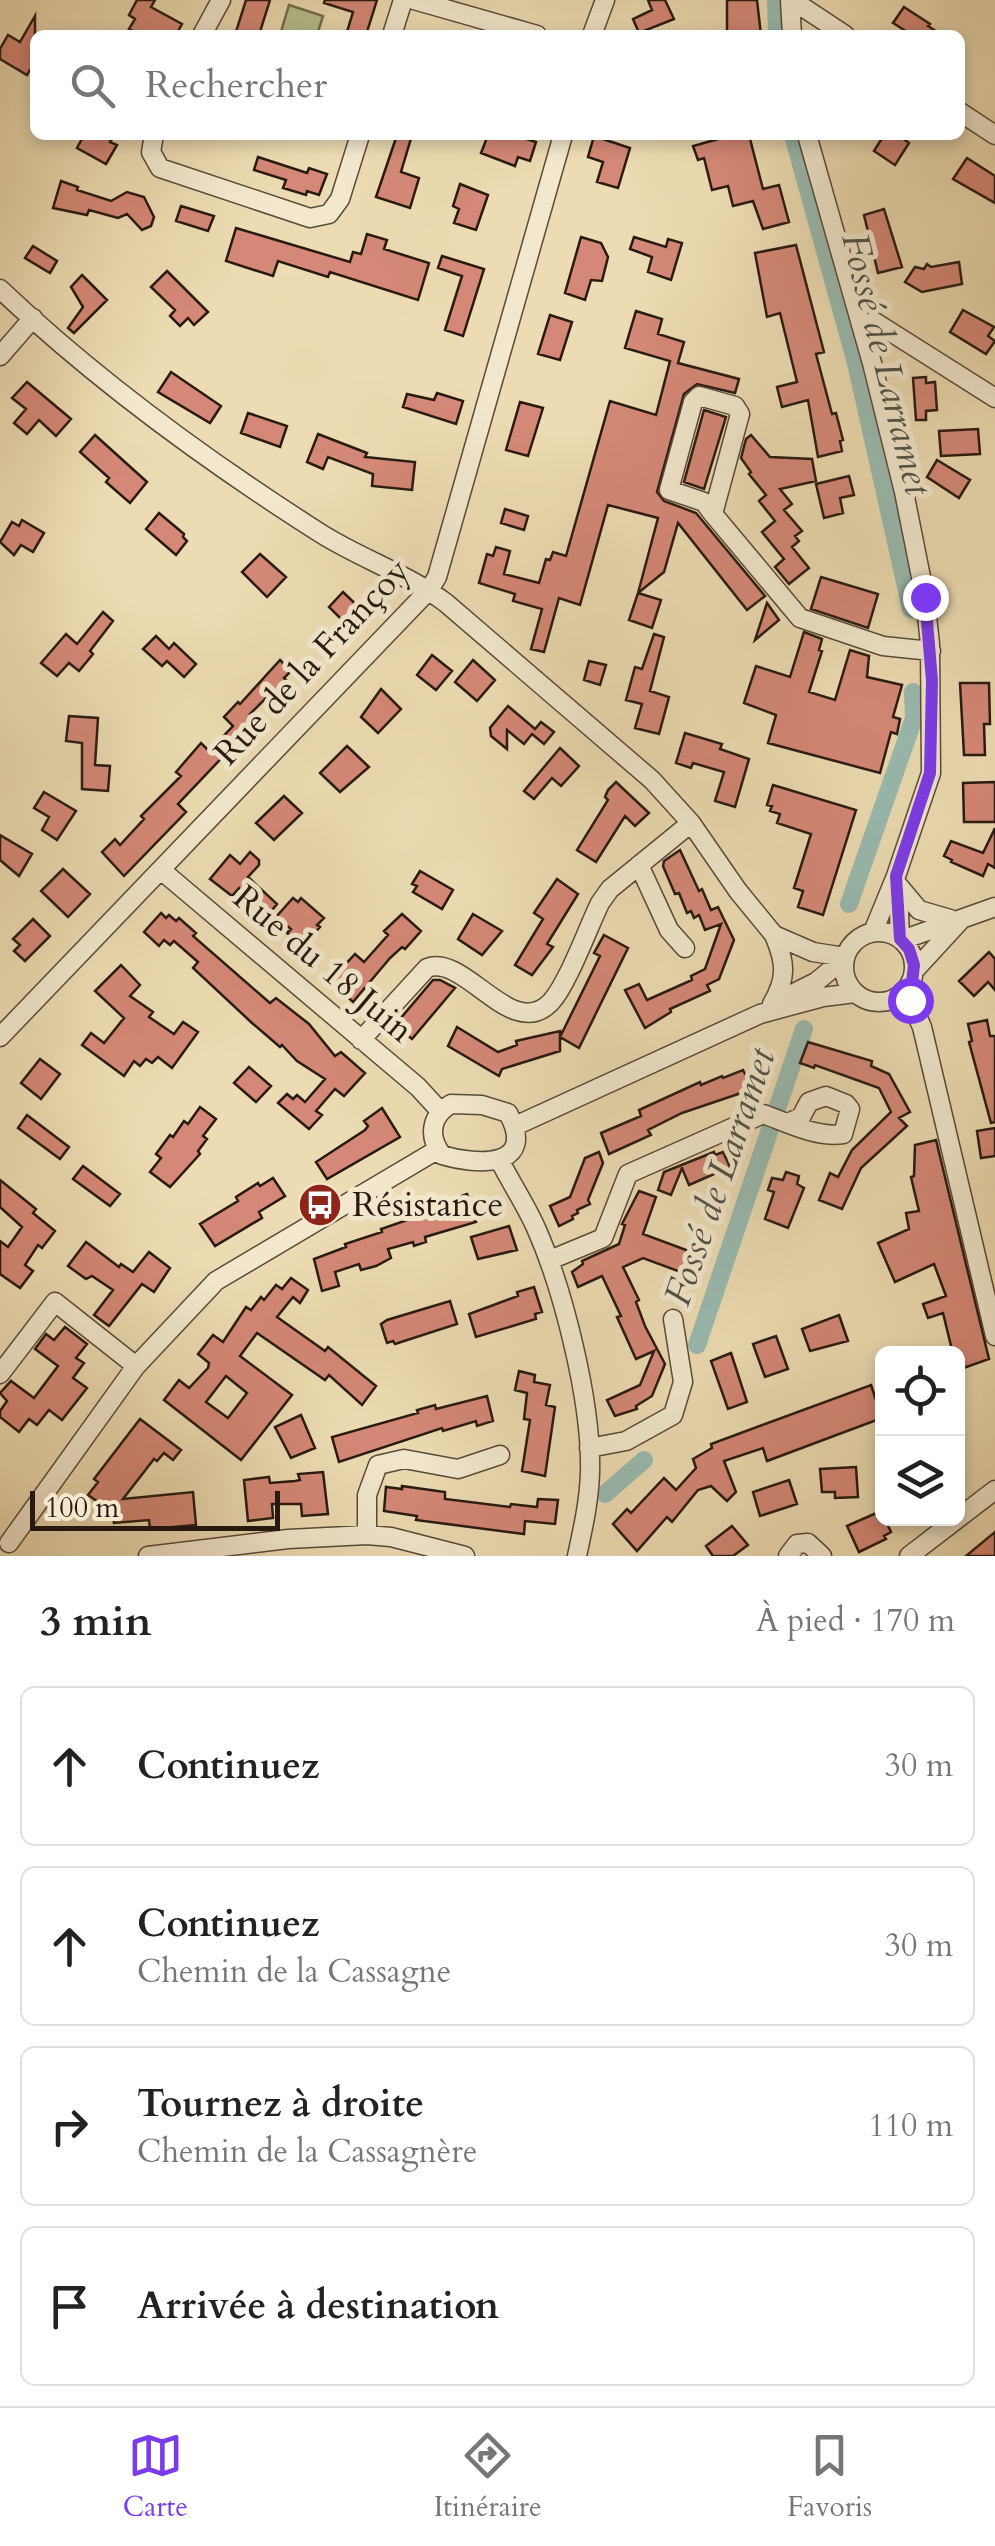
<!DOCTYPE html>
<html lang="fr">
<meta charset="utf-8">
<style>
body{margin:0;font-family:Cardo,serif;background:#f6f6f6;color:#222}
.controls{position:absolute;right:30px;bottom:30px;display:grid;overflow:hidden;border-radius:15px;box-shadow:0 5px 15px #0003}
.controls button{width:90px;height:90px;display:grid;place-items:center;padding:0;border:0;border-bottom:2px solid #e0e0e0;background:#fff;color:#222;font:50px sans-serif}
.scale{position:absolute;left:30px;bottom:25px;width:250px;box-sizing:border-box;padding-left:10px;border:5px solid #281a11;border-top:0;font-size:28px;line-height:35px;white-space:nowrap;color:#281a11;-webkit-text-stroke:8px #f3e8ce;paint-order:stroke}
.stop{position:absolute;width:30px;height:30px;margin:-22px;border:8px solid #7c3aed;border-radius:50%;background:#fff}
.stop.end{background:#7c3aed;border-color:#fff;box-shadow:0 2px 10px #0008}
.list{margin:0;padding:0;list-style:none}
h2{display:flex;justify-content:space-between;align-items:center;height:130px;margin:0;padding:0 40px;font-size:42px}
h2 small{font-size:32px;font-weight:400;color:#767676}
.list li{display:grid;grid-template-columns:65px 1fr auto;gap:30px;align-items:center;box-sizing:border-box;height:160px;margin:0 20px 20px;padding:0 20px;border:2px solid #e0e0e0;border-radius:15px}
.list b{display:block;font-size:38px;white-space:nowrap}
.list p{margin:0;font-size:32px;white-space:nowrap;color:#767676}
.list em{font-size:32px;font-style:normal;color:#767676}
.icon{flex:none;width:55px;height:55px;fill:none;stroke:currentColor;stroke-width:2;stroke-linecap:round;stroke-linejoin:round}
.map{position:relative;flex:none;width:995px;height:1556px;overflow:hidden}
.search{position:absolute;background:#fff;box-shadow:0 5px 15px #0003;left:30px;right:30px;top:30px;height:110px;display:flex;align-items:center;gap:25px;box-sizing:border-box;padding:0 35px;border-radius:15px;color:#767676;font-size:38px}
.sheet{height:850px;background:#fff}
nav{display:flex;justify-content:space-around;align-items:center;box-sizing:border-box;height:140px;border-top:2px solid #e0e0e0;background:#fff;font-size:28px;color:#767676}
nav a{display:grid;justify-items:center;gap:5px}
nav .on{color:#7c3aed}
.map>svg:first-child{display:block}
.green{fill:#b7c18e;stroke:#706e50;stroke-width:2.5}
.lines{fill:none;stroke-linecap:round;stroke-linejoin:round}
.canal{stroke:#99bbb1;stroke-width:18}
.building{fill:#d58877;stroke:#281a11;stroke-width:2.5;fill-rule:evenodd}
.minor-casing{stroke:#594a3a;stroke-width:21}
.minor{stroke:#f3e8ce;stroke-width:18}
.route{stroke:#7c3aed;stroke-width:12}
.labels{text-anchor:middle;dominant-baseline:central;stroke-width:10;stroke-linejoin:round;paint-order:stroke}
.street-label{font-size:35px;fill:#281a11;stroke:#f3e8ce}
.poi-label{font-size:35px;fill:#281a11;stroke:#f3e8ce;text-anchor:start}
.water-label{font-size:38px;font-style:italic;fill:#505249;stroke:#f3e8ce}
</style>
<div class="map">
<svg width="995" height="1556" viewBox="0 0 995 1556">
<rect width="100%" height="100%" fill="#eddcb3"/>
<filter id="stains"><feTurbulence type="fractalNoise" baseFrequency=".002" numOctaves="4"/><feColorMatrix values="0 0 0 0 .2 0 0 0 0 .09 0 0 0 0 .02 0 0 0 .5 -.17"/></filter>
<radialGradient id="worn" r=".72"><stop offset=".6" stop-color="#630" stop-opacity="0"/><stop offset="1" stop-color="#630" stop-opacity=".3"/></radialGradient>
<path class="green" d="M289,5l34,11 -6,19h-37z"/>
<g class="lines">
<path class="canal" d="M776,0l1,35
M793,135l63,228 55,246
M849,904l65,-186 -1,-26
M697,1345l107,-316
M605,1494l39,-34"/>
</g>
<path class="building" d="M137,0h18l-4,7 31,17 -6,11h-35l-12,-6 6,-10 -6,-4z
M246,0h24l-11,35h-24z
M325,0h52l-11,35h-20l7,-23 -29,-9z
M648,0h17l9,19 -35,14 -6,-14 19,-9z
M727,0h30l4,35h-34z
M904,7l26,17 -2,2 14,9h-30l-19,-12z
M35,16v45l-8,14 -27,-16v-10l8,-14 12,7z
M84,135h31l-5,7 7,3 -11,19 -29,-16z
M397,135h15l-11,37 18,6 -9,30 -34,-11z
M488,135h26l22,7 -6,19 -12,-4 -3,9 -34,-13z
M717,135h32l14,54 16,-4 10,37 -26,7 -10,-28 -20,5 -5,-20 -16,4 -8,-32 -6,2 -5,-14 25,-7z
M884,135h24l-3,5 4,3 -14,22 -21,-14z
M594,136l36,12 -12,40 -21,-6 6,-20 -15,-5z
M258,157l49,16 2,-5 18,6 -8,21 -12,-4 -1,4 -23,-7 3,-8 -32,-10z
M967,158l28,18v27l-42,-24z
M61,181l17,6 -1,3 34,11 16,-9 17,5 10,20 -3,9 -9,4 -15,-16 -9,4 -29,-8 -2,5 -34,-7z
M460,184l28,11 -12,35 -22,-7 5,-14 -6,-3z
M181,206l33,10 -6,15 -32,-10z
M884,209l18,58 -24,6 -14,-58z
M236,228l114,34 3,-10 8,2 6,-20 20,6 -3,9 45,14 -11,37 -88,-28 -2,5 -50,-16 -5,15 -47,-15z
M581,237l20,6 7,14 -6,24 -11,-1 -6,20 -20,-7z
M634,237l32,10 2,-8 14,4 -11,37 -23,-8 4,-15 -22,-8z
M796,245l28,107 -8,2 16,60 4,-1 7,27 -3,1 2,10 -24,6 -10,-57 -26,7 -5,-20 20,-5 -17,-69 -13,4 -12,-64z
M33,246l24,15 -7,12 -25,-15z
M442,256l42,13 -21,67 -18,-6 17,-54 -24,-8z
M959,262l3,22 -40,8 -17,-10 10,-15 9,2 3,-5 4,3z
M167,271l41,41 -14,13 -6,-7 -8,8 -10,-10 5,-6 -24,-23z
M82,275l25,25 -33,33 -6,-5 15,-21 -12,-20z
M963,310l31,17 -6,9 7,5 -9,13 -36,-22z
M636,311l26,8 -4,15 26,8 -6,21 61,16 -4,14 -38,-9 -13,10 -27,98 7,9 32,12 69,83 -18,14 -69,-87 -14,49 -26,21 20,-75 -50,-13 -28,100 -21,-7 -15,54 -13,-3 11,-40 -29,-8 2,-7 -36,-11 8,-29 6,2 3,-9 14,4 -6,23 35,9 7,-24 4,1 3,-8 13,4 44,-155 46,14 14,-54 -45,-13z
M550,315l22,7 -12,38 -22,-6z
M171,372l50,34 -11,17 -52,-31z
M926,377v6l9,-1 2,28 -11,1v9h-10l-3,-42z
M27,382l44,37 -15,17 -17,-16 -12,14 -13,-11 12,-14 -14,-11z
M437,393l26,8 -7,23 -53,-17 4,-13 27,6z
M520,402l23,6 -15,48 -22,-6z
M704,410l22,7 -22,72 -20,-7z
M248,413l39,13 -7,21 -39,-14z
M978,429l2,25 -39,2 -2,-25z
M318,434l49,19 -2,4 50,5 -3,28 -40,-4 1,-12 -45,-17 -5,12 -16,-7z
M95,435l52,47 -17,21 -24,-21 3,-4 -29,-26z
M751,435l19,22 42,2 4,22 -36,8 12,15 -8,6 18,21 -7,5 4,5 -7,6 17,21 -20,16 -14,-17 9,-8 -22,-27 13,-11 -16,-20 7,-6 -17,-21 2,-2 -10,-14 5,-19z
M937,460l33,20 -11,18 -32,-21z
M849,476l5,19 -14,3 3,15 -19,5 -8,-34z
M505,509l23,7 -4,14 -23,-7z
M159,513l25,21 -1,3 4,4 -11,14 -30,-26z
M22,520l22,13 -11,19 -12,-7 -7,10 -14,-13 12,-20 7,4z
M260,554l26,23 -19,20 -25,-25z
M821,577l57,17 -10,34 -57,-19z
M343,592l23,22 -15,15 -22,-22z
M638,593l23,7 -9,28 -23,-8z
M767,603l12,17 -24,20z
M103,612l10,9 -23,30 3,3 -14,17 -10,-8 -12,13 -16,-13 25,-29 11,10z
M804,632l18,7 -3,11 3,1 -13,41 26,8 15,-50 19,6 -2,21 35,8 -9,32 7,2 -3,15 -6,-2 -11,41 -112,-30 8,-28 -32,-12 12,-37 34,11z
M654,634l10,3 -14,54 19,6 -10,37 -24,-6 7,-24 -16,-4 9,-33 7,2z
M156,636l13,13 5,-6 22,21 -12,13 -17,-16 -5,5 -19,-17z
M432,655l20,16 -16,19 -19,-15z
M280,660l11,11 -7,7 13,13 -13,14 -12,-13 -22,22 5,5 -6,7 7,7 -18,18 -5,-5 -55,58 8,8 -62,64 -22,-24 13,-13 5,6 24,-26 -3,-3 40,-40 -5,-4 25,-29 8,8 24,-25 -9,-9 14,-15 2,2z
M473,660l22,20 -18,21 -22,-19z
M589,661l17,4 -6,20 -16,-5z
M960,683h29l1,41h-6l1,31h-21z
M381,689l20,20 -23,24 -17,-16z
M508,706l27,23 6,-7 13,10 -10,12 -12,-10 -8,10 -17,-14v19l-16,-13 -1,-8z
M69,716l29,2 -3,47 15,1 -2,25 -26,-2v-46l-16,-2z
M685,733l37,11 -2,5 29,10 -14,48 -20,-6 9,-29 -31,-9 -2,5 -15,-5z
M347,746l22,21 -29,25 -20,-19z
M560,748l19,18 -18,20 -9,-8 -18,21 -10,-8z
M616,782l33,31 -14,13 -10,-10 -29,46 -19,-12 31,-50 -3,-3 3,-7z
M995,782v40h-31l-1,-39z
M773,785l83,25 -33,105 -25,-8 5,-16 -9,-3 17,-54 -34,-11 3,-9 -10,-3 2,-5 -5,-1z
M44,792l32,19 -19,29 -15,-10 7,-13 -15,-9z
M284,796l18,17 -28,27 -18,-17z
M995,828v40l-7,-4 -5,12 -32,-14 1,-2 -8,-4 7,-15 32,12z
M0,835l32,19 -13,22 -19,-16z
M680,850l19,41 3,-2 9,21 7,-3 16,33 -15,39 -12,6 3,6 -40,18 1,3 -26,16 -20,-38 14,-6 8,16 45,-20 -1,-4 14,-7 16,-45 -16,6 -6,-15 -5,3 -3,-7 -4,2 -8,-20 -4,1 -12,-28 1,-5z
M250,852l9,8v5l-11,12 29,27 -9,11 -29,-27 -7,8 -22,-17 20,-24 10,9z
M63,869l27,25 -22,23 -27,-26z
M420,871l33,19 -11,19 -29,-17 4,-6 -5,-2z
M557,879l21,15 -31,50 6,3 -21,28 -17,-10 28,-46 -9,-6z
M293,898l5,4 3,-4 23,20 -7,7 3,2 -18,19 -15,-13 4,-4 -15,-12z
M161,913l5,5 3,-3 7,6 3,-3 17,15 -3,3 77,67 6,-5 33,26 26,32 6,-4 24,21 -21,23 -9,-7 -19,22 6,4 -13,14 -31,-26 9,-9 6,5 4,-4 8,7 20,-23 -28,-18 -15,-16 -2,2 -28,-24 -59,-55 5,-6 -24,-21 -4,4 -6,-5 -5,6 -15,-14z
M402,914l19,17 -16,18 -3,-2 -12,11 -37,44 -23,-21 25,-27 9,8 24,-27 -4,-4z
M473,914l29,17 -20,24 -24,-16z
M33,919l17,17 -25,25 -11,-10 6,-6 -7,-6z
M604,935l24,13 -49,100 -19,-11 40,-81 -6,-3z
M989,952l6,7v31l-7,-8 -14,14 -15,-15z
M121,965l19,20 -10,11 23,16 -4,5 25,17 9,-12 15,10 -26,36 -14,-11 -6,6 -6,-4 -6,7 -6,-5 -10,15 -42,-31 9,-12 13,10 20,-25 -29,-27z
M433,980h7l15,8 -43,51 -14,-12 5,-5 -3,-3z
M987,1020l3,16h5v86l-4,1 -22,-81 3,-1 -4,-17z
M457,1027l41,25 19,-7 -1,-4 44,-10v20l-58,18 -3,7 -51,-30z
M808,1042l64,19 -1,5 18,8 21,38 -11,6 8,8 -46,42 -19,41 -23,-9 11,-27 8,4 14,-27 39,-38 -12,-24 -64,-23 -1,3 -14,-5z
M40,1059l20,15 -19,25 -20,-16z
M249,1067l22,19 -15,16 -22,-19z
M743,1070l10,19 -71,24 -34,17 3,5 -42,19 -8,-21 40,-17 -2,-6 61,-28 1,3 21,-9 1,2z
M200,1107l16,12 -13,17 4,3 -9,12 2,3 -30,33 -20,-15 11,-14 -5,-4 14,-19 3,2 11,-16 4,3z
M382,1108l18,29 -73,42 -11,-17 49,-32 3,-4 -4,-5z
M27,1115l42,32 -9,12 -42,-31z
M995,1128v28l-14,2 -4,-27z
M936,1140l53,219 -31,11v-16h-5l-10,-41 -15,5 -5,-14 23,-8 -12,-32 -39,18 -17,-39 31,-14 -3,-16 13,-2 -8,-34 3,-1 1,-31z
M599,1152l4,11 -15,37 2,4 -13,6 1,3 -6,3 1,3 -14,7 -9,-20 20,-9 15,-39z
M714,1152l1,3 8,-3 7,15 -41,18 -7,-17 -11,27 -13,-5 6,-18z
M83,1166l37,28 -10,12 -37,-27z
M786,1172l13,4 -2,8 7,4 -16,40 -23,-9 9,-27 -6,-2 4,-12 11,2z
M273,1178l12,18 -26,16 3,6 -47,28 -15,-22 38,-23 -2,-4 22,-14 2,3z
M0,1180l36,29 -3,4 22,18 -13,17 -4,-3 -13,20 8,6 -13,17 -20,-14v-33l8,6 14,-20 -22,-20z
M639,1191l17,6 -13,37 62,23 -8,21 -54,-20 -20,9 16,33 -3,2 9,24 20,38 -13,32 -16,10 1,3 -22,7 -8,-16 33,-15 14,-34 -18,8 -19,-42 4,-1 -19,-40 -24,11 -6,-15 11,-8 -1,-3 37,-17 6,-19 -3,-1z
M467,1194l9,28 -51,15 1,5 -12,4 -1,-4 -25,7 3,9 -15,8 -15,4 -2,-6 -24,8 4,14 -17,5 -8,-32 32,-12 -1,-3 37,-12 -1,-3 70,-24 -1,-5z
M509,1226l8,24 -39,9 -7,-22z
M86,1242l33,25 2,-3 12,8 16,-20 21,16 -16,24 -12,-8 -33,42 -15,-11 19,-25 -21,-14 -6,3 -18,-13z
M291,1278l17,12 -8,13 -7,-6 -16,20 48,34 3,-4 48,39 -14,19 -33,-30 -4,5 -68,-47 -17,23 52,39 -51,65 -77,-60 15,-20 10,8 19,-20 1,-5 -11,-9 15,-19 10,7 23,-35 5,3 10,-13 3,3 12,-15 6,4zM226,1376l21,17 -19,25 -22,-16z
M534,1287l8,25 -7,2 1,5 -60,18 -7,-23 49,-18 -1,-4z
M450,1301l7,23 -62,20 -2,-3 -6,2 -6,-19 6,-4z
M839,1315l9,26 -38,10 -8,-22z
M65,1327l22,17 -11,14 8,5 -11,15 14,10 -25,32 -13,-10 -12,15 -8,-6 -10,13 -19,-15v-6l7,-10 -7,-8 11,-12 23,17 24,-32 -23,-17 11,-15 8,6z
M776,1336l12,33 -23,8 -12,-33z
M731,1353l16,49 -19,7 -17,-48z
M519,1371l16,4 -1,7 16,3 -4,20 9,2 -10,69 -23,-5 8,-51 -6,-1 3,-26 -12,-3z
M871,1385l11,33 -115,43 -4,-13 -39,13 12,31 -9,9 -16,-15 -13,4 -26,32 -5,-5 -30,34 -24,-27 14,-15 4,4 33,-35 12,12 20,-22 -3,-9 19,-11 -1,-4z
M487,1396l6,25 -16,5 -1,-5 -33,10 -1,-3 -103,34 -7,-25 86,-24 -1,-3 18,-5 1,4z
M301,1415l14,33 -24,10 -16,-31z
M140,1419l41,31 -8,10 -9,-7 -7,8 -3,-2 -31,40 70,-7 3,33 -46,4 -1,-9 -35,3 -1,-6h-15v-15l-10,-7 10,-13 -4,-3z
M856,1467l2,30 -23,1v-6h-13l-2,-23z
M323,1472l5,42 -26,2 -1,-12h-29l1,14 -25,3 -4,-41 25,-3 1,6 25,-2 5,-1 -2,-6z
M789,1480l8,24 -37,12 -7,-24z
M402,1486l43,6v7l65,8 1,-3 26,3 1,-8 20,1 -3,24 -30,-3 -1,13 -108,-14 1,-4 -33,-5 2,-24 16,2z
M881,1511l10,21 -7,4 2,3 -27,13 -12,-26z
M732,1526l16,19 -15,11h-20l-7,-10z
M995,1532v24h-29z"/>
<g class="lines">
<g class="minor-casing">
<path id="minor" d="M414,0l123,35
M790,0l2,35
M792,0l53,35
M202,35l19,-35
M392,35l11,-35
M592,35l13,-35
M960,112l35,23
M154,135l-3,17 9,16 150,50 19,-4 11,-15 20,-64
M807,135l65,228 32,129 21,105 5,47 1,129 -35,103 -23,56
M0,289c98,93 207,172 320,244 41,26 88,41 126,70l206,177 39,43 47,68 36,44 39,17 32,5
M861,325l14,-3 120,76
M0,356l33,-38
M713,514l27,-100 -5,-8 -36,-10 -6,6 -24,88 35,12 9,12 87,104 83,28 48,5
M639,865l30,65 16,18
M161,870l257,217 22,24
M898,885l21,25 31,9
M898,885l2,54
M844 967a35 35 0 1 1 70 0a35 35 0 1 1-70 0Z
M902,940l93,-33
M914,971l46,-50
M913,976l-3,24 12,27 73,309
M776,1002l40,-20 28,-23
M772,1004c15,-26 14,-41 2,-69
M0,1037l429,-447 8,-13 126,-442
M361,1040l66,-72c38,-15 85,75 124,34 17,-19 37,-74 49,-99l10,-14 81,-66
M451,1104l31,1 26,8c30,55 -31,53 -66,42 -14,-18 -12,-39 9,-51z
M515,1126l245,-112 63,-17 32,-4
M500,1161c11,22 26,44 36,67 28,63 56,176 54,245 -1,29 -7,55 -13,83
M550,1260l53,-22 25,-64 135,-60c25,9 54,24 80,20l7,-25 -4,-5 -20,-8 -17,6 -8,15 -13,6
M0,1374l55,-72 81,64
M589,1448l37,-7 47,-26 10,-33 -10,-63
M367,1535v-40l11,-30 26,-6 54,10 42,-14
M9,1543l127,-177 80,-85 221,-131
M148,1556l140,-17 79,-4 24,2 74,19
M788,1556l9,-12 11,-1 14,13
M909,1556l86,-66"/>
</g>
<use href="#minor" class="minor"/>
</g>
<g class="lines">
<path class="route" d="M910,1000l4,-35 -5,-16 -9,-10 -4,-63 34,-103 2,-92 -7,-84"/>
</g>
<defs>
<g id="bus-disc" transform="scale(2.25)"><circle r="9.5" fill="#8f2418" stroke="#f3e8ce"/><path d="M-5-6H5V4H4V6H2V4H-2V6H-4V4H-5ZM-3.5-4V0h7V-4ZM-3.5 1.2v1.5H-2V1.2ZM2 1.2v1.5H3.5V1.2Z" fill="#fff"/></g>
</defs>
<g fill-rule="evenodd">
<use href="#bus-disc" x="320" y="1205"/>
</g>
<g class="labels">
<g class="street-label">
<text transform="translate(312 662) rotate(-47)">Rue de la Françoy</text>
<text transform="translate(323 964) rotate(40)">Rue du 18 Juin</text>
</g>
<g class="poi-label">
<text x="352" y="1205">Résistance</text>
</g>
<g class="water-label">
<text transform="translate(886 364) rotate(76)">Fossé de Larramet</text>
<text transform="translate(720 1177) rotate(-71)">Fossé de Larramet</text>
</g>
</g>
<rect width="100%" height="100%" filter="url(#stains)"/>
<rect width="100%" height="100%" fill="url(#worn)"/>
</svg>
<div class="controls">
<button><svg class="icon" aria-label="locate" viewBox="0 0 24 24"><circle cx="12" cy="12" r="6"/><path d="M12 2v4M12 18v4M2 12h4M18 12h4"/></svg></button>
<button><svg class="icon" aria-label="layers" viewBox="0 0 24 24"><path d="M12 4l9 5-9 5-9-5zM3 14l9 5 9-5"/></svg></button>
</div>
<div class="scale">100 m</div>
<div class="stop" style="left:910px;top:1000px"></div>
<div class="stop end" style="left:925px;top:597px"></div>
<div class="search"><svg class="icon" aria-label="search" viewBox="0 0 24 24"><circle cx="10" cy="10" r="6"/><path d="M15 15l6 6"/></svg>Rechercher</div>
</div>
<section class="sheet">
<h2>3 min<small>À pied · 170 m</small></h2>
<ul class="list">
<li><svg class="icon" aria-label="ahead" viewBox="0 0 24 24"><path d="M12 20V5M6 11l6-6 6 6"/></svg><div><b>Continuez</b></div><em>30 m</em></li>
<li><svg class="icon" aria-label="ahead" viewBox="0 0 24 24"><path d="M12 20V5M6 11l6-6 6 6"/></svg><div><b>Continuez</b><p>Chemin de la Cassagne</p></div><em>30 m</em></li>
<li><svg class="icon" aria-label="right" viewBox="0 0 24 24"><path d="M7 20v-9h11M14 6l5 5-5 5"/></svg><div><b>Tournez à droite</b><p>Chemin de la Cassagnère</p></div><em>110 m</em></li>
<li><svg class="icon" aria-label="arrive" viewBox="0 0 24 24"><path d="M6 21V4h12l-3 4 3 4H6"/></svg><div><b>Arrivée à destination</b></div></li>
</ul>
</section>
<nav>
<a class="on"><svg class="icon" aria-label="map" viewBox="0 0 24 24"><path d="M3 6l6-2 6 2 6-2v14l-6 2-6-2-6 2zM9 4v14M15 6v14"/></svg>Carte</a>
<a><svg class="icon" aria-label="directions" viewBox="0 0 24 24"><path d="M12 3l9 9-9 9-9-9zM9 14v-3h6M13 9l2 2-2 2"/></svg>Itinéraire</a>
<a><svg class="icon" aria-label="saved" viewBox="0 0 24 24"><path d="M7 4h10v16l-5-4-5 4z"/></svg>Favoris</a>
</nav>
